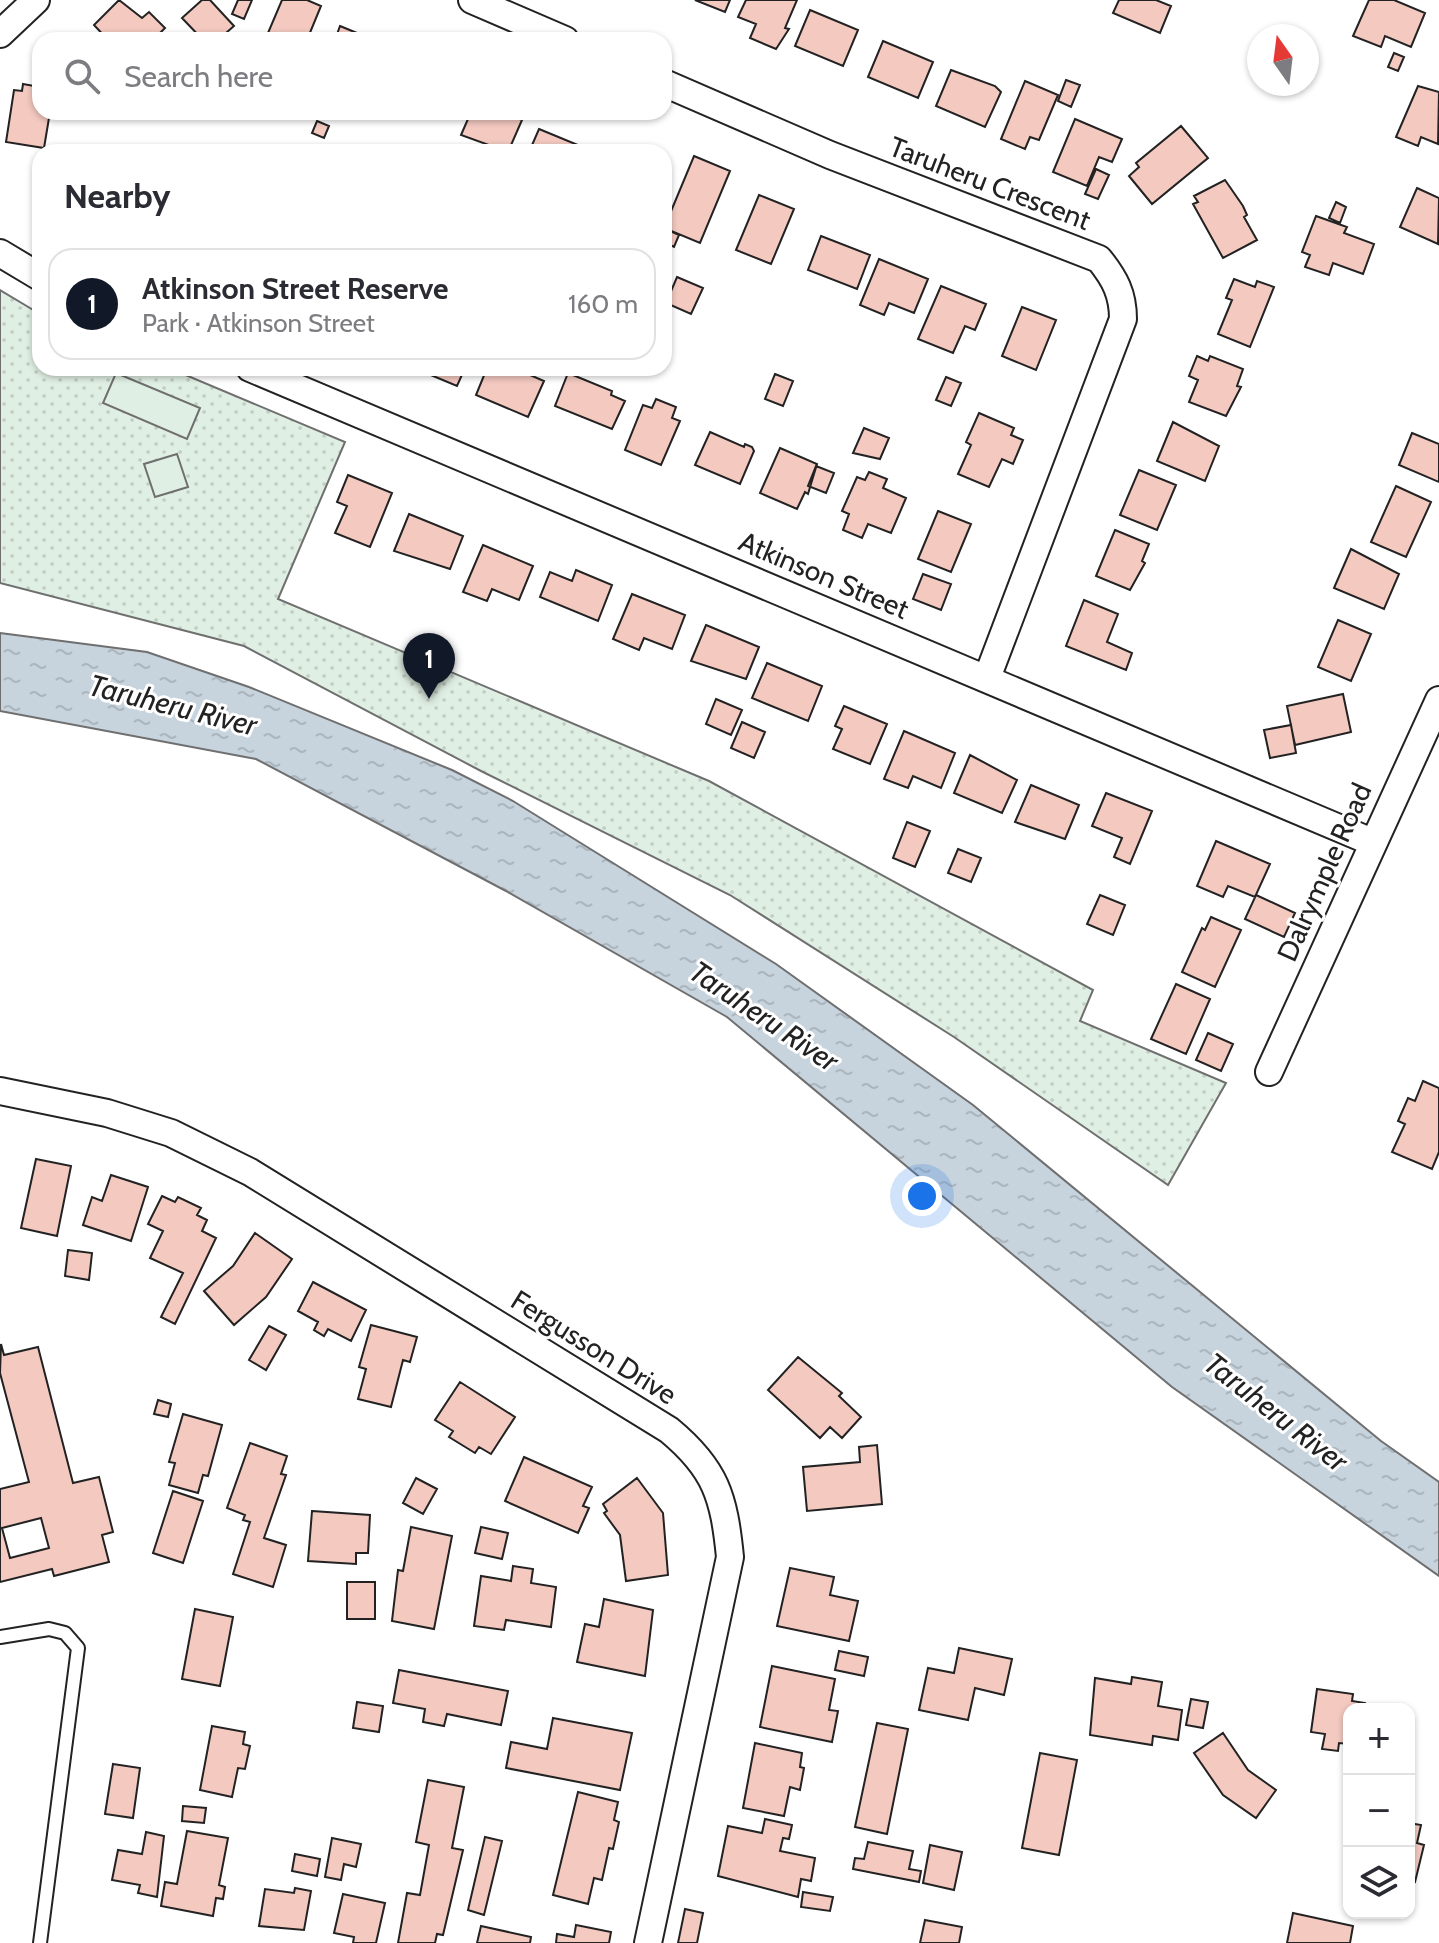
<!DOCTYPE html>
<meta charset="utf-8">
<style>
body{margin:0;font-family:Cabin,sans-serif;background:#f2f2f3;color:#2b2b33}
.controls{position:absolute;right:24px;bottom:24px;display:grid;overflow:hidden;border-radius:16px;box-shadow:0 2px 6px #0004}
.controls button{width:72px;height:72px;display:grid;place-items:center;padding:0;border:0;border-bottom:2px solid #e1e1e2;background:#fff;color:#2b2b33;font:40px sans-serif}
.compass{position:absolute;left:1247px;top:24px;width:72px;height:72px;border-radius:50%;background:#fff;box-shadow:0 2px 6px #0004;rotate:346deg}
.you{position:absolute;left:922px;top:1196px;width:28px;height:28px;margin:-20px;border:6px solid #fff;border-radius:50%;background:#1a73e8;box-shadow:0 0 0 12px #1a73e833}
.badge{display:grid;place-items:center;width:52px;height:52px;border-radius:50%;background:#111827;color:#fff;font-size:26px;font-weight:700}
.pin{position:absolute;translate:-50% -66px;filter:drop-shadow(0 2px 4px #0008)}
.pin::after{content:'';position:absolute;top:42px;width:28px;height:24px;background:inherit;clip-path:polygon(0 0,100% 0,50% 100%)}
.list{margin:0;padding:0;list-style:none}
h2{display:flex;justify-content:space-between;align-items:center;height:104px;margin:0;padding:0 32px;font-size:34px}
h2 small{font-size:26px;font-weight:400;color:#7c7c81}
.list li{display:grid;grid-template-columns:52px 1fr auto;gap:24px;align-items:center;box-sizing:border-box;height:112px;margin:0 16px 16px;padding:0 16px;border:2px solid #e1e1e2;border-radius:24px}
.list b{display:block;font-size:30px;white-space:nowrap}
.list p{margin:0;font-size:26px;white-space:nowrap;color:#7c7c81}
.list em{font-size:26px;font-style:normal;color:#7c7c81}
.icon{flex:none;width:44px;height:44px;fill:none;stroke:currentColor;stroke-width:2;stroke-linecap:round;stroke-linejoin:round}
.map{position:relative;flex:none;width:1439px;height:1943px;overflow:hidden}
.search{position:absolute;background:#fff;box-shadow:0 2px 6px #0004;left:32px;top:32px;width:640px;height:88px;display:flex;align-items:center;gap:20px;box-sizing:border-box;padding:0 28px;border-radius:24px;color:#7c7c81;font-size:30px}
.panel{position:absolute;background:#fff;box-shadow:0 2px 6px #0004;left:32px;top:144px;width:640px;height:232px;border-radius:24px}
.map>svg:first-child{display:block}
.park{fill:url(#park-dots);stroke:#6f6f6f;stroke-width:2}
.pitch{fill:#e0efe3;stroke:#6f6f6f;stroke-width:2}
.water{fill:url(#water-ripples);stroke:#6f6f6f;stroke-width:2}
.building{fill:#f3c9c0;stroke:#222;stroke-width:2;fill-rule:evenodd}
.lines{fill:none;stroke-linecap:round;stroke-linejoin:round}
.service-casing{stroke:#222;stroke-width:16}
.minor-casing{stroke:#222;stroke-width:30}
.service{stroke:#fff;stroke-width:12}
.minor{stroke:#fff;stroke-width:26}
.labels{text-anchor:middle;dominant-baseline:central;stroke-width:6;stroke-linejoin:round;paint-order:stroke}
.street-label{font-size:28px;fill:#222;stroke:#fff}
.water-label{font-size:30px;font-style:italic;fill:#222;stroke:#fff}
</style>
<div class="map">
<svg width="1439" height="1943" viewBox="0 0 1439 1943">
<defs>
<pattern id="park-dots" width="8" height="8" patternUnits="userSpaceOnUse" patternTransform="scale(2)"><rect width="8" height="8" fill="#e0efe3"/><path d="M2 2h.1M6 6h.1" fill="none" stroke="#c0cdc2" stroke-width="1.8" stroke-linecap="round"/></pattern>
<pattern id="water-ripples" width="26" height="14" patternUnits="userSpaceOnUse" patternTransform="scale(2)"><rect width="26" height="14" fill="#c7d3dd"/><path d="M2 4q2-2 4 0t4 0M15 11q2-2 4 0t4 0" fill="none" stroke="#abb5bd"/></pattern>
</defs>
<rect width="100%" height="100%" fill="#fff"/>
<path class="park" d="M0,290l40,24v54h129l176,74 -67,157 431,182 384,209 -13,31 146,62 -58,102 -214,-148 -224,-142 -249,-124 -237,-125 -244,-63z"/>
<path class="pitch" d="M116,373l84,35 -13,31 -84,-36z
M177,454l11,33 -33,10 -11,-33z"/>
<path class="water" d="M0,633l147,19 102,35 203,83 61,31 263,163 197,141 408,336 58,41v94l-267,-189 -445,-370 -221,-126 -250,-132 -256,-48z"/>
<path class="building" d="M119,0l23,18 7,-6 16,16 -12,12h-45l-14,-15z
M202,0h8l24,26 -16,14h-15l-21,-22z
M238,0h14l-8,19 -12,-5z
M282,0h25l14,6 -14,34h-42z
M695,0h35l-5,12z
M746,0h51l-12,28 4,1 -13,20 -26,-11 6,-14 -18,-7z
M1119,0h37l15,6 -11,27 -47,-20z
M1369,0h25l31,13 -14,34 -26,-11 -4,11 -28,-11z
M810,10l48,20 -15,36 -48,-20z
M340,26l34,14h-39z
M883,41l50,21 -15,36 -50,-21z
M1394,53l10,4 -6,14 -10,-4z
M951,70l44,16 6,6 -16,35 -49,-21z
M1066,80l14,5 -9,22 -13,-6z
M1025,81l33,14 -19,45 -9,-3 -5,12 -24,-10z
M23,84l17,3v25h10l-6,36 -38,-6 8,-52 8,1z
M1418,86l21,6 -1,52 -17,-7 -3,9 -22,-9z
M471,112h31l20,8 -14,32 -47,-17z
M1075,119l47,20 -10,23 -13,-5 -12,29 -34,-14z
M317,121l12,5 -5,12 -12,-5z
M1181,126l27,32 -56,46 -23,-28 10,-9 -3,-4z
M539,129l51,21 -1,2h-60z
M694,156l36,15 -30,72 -36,-15z
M1096,169l13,6 -11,24 -13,-5z
M1225,180l18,26 4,9 -3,2 13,23 -34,18 -30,-54 5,-2 -4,-6z
M1417,188l22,10 -1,46 -38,-17z
M759,195l35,14 -23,55 -35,-14z
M1336,202l10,5 -6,16 -11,-5z
M1316,216l31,11 -3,6 30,11 -11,30 -30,-11 -4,12 -24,-8 5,-12 -8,-3z
M666,229l13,6 -5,12 -10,-5z
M821,236l49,19 -13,34 -49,-19z
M879,259l49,20 -14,34 -25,-10 -5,12 -24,-10z
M677,277l26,11 -12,26 -25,-11z
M1234,279l21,8 2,-6 17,6 -24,60 -32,-13 14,-34 -6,-2z
M941,286l45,18 -11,26 -10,-4 -12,27 -35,-14z
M1022,307l34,13 -20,50 -34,-14z
M1197,356l11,5 2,-5 33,13 -6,17 4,1 -15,29 -37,-14 9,-22 -9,-4z
M414,368h51l-8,18z
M487,368h27l30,13 -16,36 -52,-22z
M568,373l44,18 -1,4 14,6 -13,28 -57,-23z
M775,374l18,7 -10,25 -18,-7z
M946,377l15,6 -10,23 -15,-6z
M656,399l20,8 -4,11 8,3 -19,44 -36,-15 18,-45 9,3z
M979,413l35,15 -3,7 12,5 -10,24 -11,-5 -13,28 -31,-13 13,-29 -5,-3z
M1173,422l46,24 -14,35 -48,-20z
M864,428l25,10 -9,21 -27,-6z
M710,432l34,15 1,-3 7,3 2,4 -14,33 -45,-19z
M1412,433l27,11v38l-40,-17z
M780,448l37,16 -9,30 -3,-2 -8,17 -37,-16z
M816,466l18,7 -8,20 -18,-7z
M1139,470l37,15 -19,45 -37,-15z
M869,472l18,7 -4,9 23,10 -15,35 -23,-9 -6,14 -19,-8 6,-16 -7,-3 15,-34 8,3z
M348,475l44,18 -22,54 -35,-14 12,-27 -10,-4z
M1396,486l35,16 -25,55 -35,-15z
M938,511l33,13 -20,48 -33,-13z
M409,514l54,22 -13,33 -56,-18z
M1115,530l34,14 -7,17 3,2 -15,27 -34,-14z
M483,545l50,21 -14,34 -27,-11 -5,12 -24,-9z
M1351,549l48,25 -15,35 -50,-21z
M576,570l36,15 -14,36 -58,-24 10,-25 22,9z
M923,574l28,10 -10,26 -28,-11z
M632,594l53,21 -13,34 -28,-11 -5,12 -26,-11z
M1084,600l34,14 -11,28 25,11 -6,17 -60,-24z
M1338,620l33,14 -20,47 -33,-14z
M706,625l53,22 -13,32 -55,-18z
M767,663l55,23 -14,35 -56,-23z
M1343,694l8,38 -56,13 -8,-39z
M716,699l26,11 -11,25 -25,-11z
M844,706l43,18 -17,40 -37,-15 9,-20 -7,-3z
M742,722l23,10 -11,26 -23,-10z
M1291,725l5,28 -26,5 -6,-28z
M904,731l51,22 -14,35 -28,-12 -5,12 -24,-9z
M970,755l47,25 -15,33 -48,-20z
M1031,785l48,20 -14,34 -50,-17z
M1106,793l46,18 -22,53 -16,-7 8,-19 -30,-12z
M907,822l23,9 -15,36 -22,-9z
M1216,841l54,23 -15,33 -27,-11 -5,11 -26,-11z
M958,849l23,9 -10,24 -23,-9z
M1100,895l25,10 -12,30 -26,-11z
M1256,895l39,18 -11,24 -39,-18z
M1211,917l30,13 -26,57 -33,-15 20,-44 3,2z
M1176,984l34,15 -24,55 -35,-15z
M1208,1033l25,11 -12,27 -25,-11z
M1423,1081l16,7v64l-7,17 -40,-17 13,-28 -7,-3 10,-23 7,3z
M36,1159l35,7 -14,70 -36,-8z
M111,1175l37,12 -17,54 -48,-16 9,-28 10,4z
M162,1196l13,6 3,-5 23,11 -4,7 10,5 -5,11 14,7 -41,86 -14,-7 22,-44 -33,-15 13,-27 -15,-7z
M255,1233l37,26 -26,38 -32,28 -30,-34 29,-25z
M68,1250l24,3 -3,27 -24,-4z
M313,1282l53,28 -15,31 -23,-12 -4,7 -10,-6 4,-8 -20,-11z
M371,1325l46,12 -7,25 -7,-2 -12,47 -33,-8 8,-30 -7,-2z
M269,1326l17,9 -20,35 -17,-10z
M1,1344l3,11 34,-8 35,136 26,-6 14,55 -11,3 7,27 -55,14 -2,-7 -52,13v-93l29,-7 -29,-109zM41,1518l8,30 -39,10 -8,-30z
M798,1357l44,36 -3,3 22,21 -19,21 -12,-11 -10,11 -52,-48z
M460,1382l55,35 -24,37 -12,-7 -4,6 -26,-16 4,-6 -18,-11z
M158,1400l13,4 -3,13 -14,-3z
M183,1414l39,11 -14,51 -5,-1 -5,18 -29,-8 6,-22 -6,-1z
M250,1443l37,13 -6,18 5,1 -22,63 22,7 -13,42 -40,-13 17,-52 -7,-2 2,-5 -18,-7z
M877,1445l5,59 -75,7 -4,-44 57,-5 -1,-15z
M524,1457l68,30 -9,19 6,2 -11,25 -73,-32z
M416,1478l21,11 -14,25 -20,-11z
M637,1478l26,35 5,62 -42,6 -6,-46 -16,-22 3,-2 -4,-7z
M173,1491l30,10 -20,62 -30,-10z
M312,1511l58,4 -2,38h-12v11l-48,-3z
M411,1527l41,9 -18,93 -42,-8 6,-51 5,1z
M481,1527l27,6 -6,26 -27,-6z
M513,1566l20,3 -2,14 25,4 -5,40 -45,-7 -2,10 -30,-4 7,-50 30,5z
M790,1568l44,9 -4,18 28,6 -9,40 -72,-15z
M347,1582h28v37h-28z
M604,1599l49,11 -8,66 -68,-14 8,-38 14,3z
M195,1609l38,8 -13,69 -38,-7z
M959,1648l53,11 -8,36 -29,-7 -7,32 -49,-10 9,-42 26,5z
M839,1651l29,6 -4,19 -29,-6z
M772,1666l63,13 -6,31 9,1 -6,31 -72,-15z
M399,1670l109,21 -7,34 -54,-11 -3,12 -21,-4 2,-13 -32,-6z
M1132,1677l30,5 -4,24 24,4 -4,30 -25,-4 -1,9 -62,-10 5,-57 36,6z
M1317,1689l36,5 -1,7 13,2 -1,6h-15v35l-10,-1 -1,8 -16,-2 3,-15 -14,-2z
M1191,1699l17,3 -5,26 -17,-3z
M357,1702l26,4 -4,26 -26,-4z
M553,1718l79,15 -12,57 -114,-22 5,-26 36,7z
M877,1723l31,6 -21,105 -32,-7z
M212,1726l33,6 -2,12 7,2 -5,23 -7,-1 -6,29 -32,-7z
M1223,1733l25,37 28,20 -20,28 -33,-23 -29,-42z
M755,1743l47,10 -2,14 4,1 -4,22 -10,-3 -6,29 -41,-8z
M1040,1753l37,7 -18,95 -37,-7z
M113,1764l27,4 -7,50 -28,-4z
M428,1780l36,7 -12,61 11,2 -20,85 -6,-1 -2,9h-37l9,-50 13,2 9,-50 -13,-3z
M578,1792l40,10 -4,18 5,2 -6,27 -4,-1 -7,32 -8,-2 -6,26 -35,-9z
M183,1806l23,2 -2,15 -22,-2z
M765,1819l27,6 -3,14 -6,-1 -3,13 35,7 -4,23 -10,-2 -3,18 -80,-21 10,-50 34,7z
M1409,1823l12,2 -4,18 7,2 -9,37 -6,-1z
M187,1831l41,7 -9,47 6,2 -2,12 -7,-1 -3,18 -52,-10 4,-24 12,2z
M146,1832l18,4 -7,61 -19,-4 2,-8 -28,-5 6,-30 24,4z
M485,1837l17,4 -18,74 -16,-5z
M332,1838l29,6 -5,23 -12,-3 -3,16 -16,-3z
M868,1842l45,9 -4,18 12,2 -2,11 -66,-13 2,-11 9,1z
M930,1845l32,7 -8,38 -31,-7z
M295,1854l25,5 -3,17 -25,-5z
M295,1888l16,3 -7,39 -45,-4 6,-37 29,4z
M803,1892l30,5 -3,14 -29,-4z
M343,1894l42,9 -9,40h-23l1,-6 -20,-4z
M685,1909l18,4 -6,30h-19z
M1293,1913l60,13 -3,17h-63z
M925,1920l37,7 -3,16h-39z
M576,1925l35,7 -2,11h-53l1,-9 17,3z
M481,1926l50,11 -1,6h-53z"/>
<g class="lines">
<g class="service-casing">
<path id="service" d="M0,1637l49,-8 16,4 13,15 -38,295"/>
</g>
<g class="minor-casing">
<path id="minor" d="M472,0l93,40
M0,34l36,-34
M664,83l166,72 269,104c16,20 24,35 24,60l-136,359
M0,253l40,24
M250,368l1122,474
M1269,1072l170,-372
M0,1091l107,22 64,20 79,39 419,258c47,39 55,67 61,127l-82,386"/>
</g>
<use href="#service" class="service"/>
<use href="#minor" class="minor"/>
</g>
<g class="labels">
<g class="street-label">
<text transform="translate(990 183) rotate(21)">Taruheru Crescent</text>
<text transform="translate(824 575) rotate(23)">Atkinson Street</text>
<text transform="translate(1324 872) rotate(-66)">Dalrymple Road</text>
<text transform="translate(594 1347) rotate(32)">Fergusson Drive</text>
</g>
<g class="water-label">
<text transform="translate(173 705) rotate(14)">Taruheru River</text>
<text transform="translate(764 1016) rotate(34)">Taruheru River</text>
<text transform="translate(1276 1412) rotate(38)">Taruheru River</text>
</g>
</g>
</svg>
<div class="controls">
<button>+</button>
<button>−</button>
<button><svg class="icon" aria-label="layers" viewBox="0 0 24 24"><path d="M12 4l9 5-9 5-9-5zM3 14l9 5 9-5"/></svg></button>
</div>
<svg class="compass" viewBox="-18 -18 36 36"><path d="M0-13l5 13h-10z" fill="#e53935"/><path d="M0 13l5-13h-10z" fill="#7c7c81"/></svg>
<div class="you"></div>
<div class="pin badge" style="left:429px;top:699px">1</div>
<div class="search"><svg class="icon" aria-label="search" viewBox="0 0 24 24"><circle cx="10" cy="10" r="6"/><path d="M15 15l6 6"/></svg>Search here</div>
<section class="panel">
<h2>Nearby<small></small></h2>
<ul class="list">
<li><span class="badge">1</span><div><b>Atkinson Street Reserve</b><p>Park · Atkinson Street</p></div><em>160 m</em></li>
</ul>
</section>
</div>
